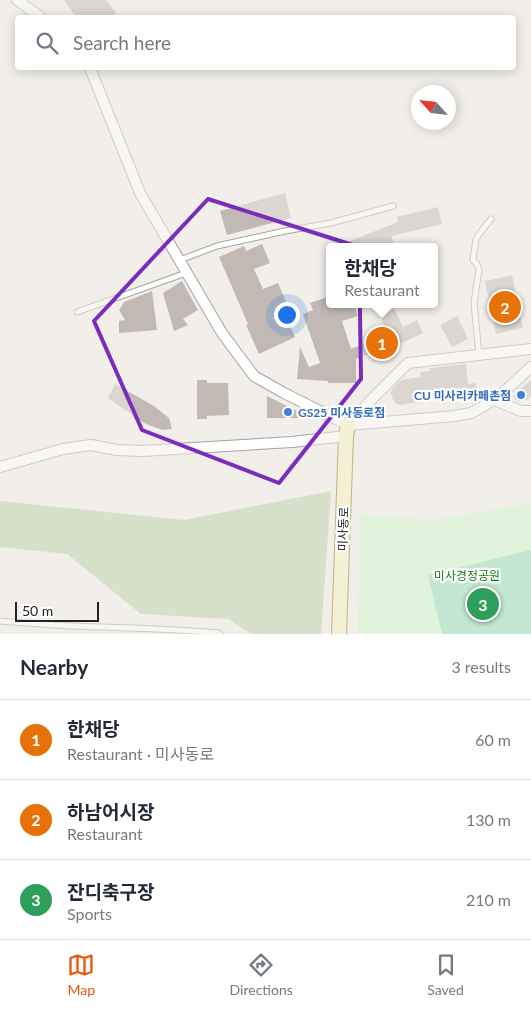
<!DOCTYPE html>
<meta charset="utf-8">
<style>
body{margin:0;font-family:Lato,"Noto Sans KR",sans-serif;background:#f6f6f7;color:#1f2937}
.compass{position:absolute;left:411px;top:85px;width:45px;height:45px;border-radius:50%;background:#fff;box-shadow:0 2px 12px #0003;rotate:297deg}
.scale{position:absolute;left:15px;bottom:12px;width:84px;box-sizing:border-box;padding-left:5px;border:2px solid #222;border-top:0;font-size:14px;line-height:18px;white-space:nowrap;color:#222;-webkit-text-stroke:4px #fff;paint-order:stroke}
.you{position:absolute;left:286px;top:314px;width:18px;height:18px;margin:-12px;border:4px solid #fff;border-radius:50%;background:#1a73e8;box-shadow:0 0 0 8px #1a73e833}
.badge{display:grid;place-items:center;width:32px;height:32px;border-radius:50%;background:#ea580c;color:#fff;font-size:16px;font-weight:700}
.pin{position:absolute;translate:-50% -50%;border:2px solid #fff;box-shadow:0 1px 5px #0006}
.popup{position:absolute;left:326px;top:243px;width:112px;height:65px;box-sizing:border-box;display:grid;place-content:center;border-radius:5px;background:#fff;filter:drop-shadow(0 1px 4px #0005);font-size:16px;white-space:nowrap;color:#747a83}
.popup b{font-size:19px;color:#1f2937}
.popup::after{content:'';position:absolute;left:50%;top:100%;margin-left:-10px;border:10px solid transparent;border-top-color:#fff}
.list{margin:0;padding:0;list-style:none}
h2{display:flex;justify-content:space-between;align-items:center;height:65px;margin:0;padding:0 20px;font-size:21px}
h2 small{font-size:16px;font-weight:400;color:#747a83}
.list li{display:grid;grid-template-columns:32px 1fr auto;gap:15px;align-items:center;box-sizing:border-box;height:80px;padding:0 20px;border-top:1px solid #e0e1e3}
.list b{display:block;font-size:19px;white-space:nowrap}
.list p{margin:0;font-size:16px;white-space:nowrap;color:#747a83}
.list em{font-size:16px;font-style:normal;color:#747a83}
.icon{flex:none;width:28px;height:28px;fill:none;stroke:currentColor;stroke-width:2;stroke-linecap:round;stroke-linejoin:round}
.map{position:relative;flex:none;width:531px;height:634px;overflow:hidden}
.search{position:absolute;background:#fff;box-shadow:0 2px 12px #0003;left:15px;right:15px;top:15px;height:55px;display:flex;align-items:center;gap:12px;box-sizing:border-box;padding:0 18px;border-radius:5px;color:#747a83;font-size:19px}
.sheet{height:305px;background:#fff}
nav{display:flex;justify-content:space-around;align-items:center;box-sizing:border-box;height:70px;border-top:1px solid #e0e1e3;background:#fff;font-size:14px;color:#747a83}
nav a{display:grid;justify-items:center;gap:2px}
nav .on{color:#ea580c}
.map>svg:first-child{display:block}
.forest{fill:#b5cf9f}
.park{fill:#ccf9c9}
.pitch{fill:#8addb1}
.building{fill:#c2b9b5}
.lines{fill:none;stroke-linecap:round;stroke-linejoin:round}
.lane-casing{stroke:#a3a3a3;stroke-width:7}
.street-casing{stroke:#a3a3a3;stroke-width:12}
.secondary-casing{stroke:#797508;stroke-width:16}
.lane{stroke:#fff;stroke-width:5}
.street{stroke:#fff;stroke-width:10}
.secondary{stroke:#f8f3c0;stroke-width:14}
.marked{fill:none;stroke:#7b2cbf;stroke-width:4;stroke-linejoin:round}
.shop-dot{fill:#3f7fe0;stroke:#fff;stroke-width:2}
.labels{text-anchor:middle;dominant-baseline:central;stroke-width:4.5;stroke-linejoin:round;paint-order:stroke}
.shop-label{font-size:12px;font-weight:bold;fill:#366cbe;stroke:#fff;text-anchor:end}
.street-label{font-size:12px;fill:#222;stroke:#fff}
.park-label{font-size:12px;fill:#17800f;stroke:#fff}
</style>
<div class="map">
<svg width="531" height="634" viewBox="0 0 531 634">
<rect width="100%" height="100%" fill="#f2eee9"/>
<path class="forest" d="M331,491l-10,143h-70l-23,-15 -87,-5 -74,-60 -67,-7v-46l184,19z"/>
<path class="park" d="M531,503v131h-173l2,-119 75,5z"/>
<path class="pitch" d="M531,550v84h-89l-14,-59z"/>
<path class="building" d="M64,0h42l10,13 -6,5h-33z
M285,193l6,25 -64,17 -7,-24z
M438,207l4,17 -51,12 4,11h-60l63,-25 -1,-5z
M262,244l8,19 -16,6 9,20 15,-6 8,19 -6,2 15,33 -36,17 -13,-29 2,-1 -29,-67 25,-11 2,5z
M512,275l11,53 -27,6 -11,-53z
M182,281l16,29 -15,9 5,6 -14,6 -11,-38z
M152,291l5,39 -38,3v-12l6,-1 -6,-10 5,-8z
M330,296v8h24l4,12 -16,5 9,28 38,-15 -15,-30h18l11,23 14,-7 6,13 -21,10 -1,-1 -45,17v24h-28v-2l-31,-2 3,-32 9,20 11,-4 -17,-49 10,-4 -3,-7z
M457,316l11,23 -16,8 -12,-22z
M466,364l2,20 8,-1 1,9 -47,4 1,4 -31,5 -5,-2 -2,-3 -2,-7 1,-4 9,-9 20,-3 -1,-5 10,-1v-3z
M197,380h10v3h21l1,32 -22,1v3h-10z
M531,380v15l-2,4 -11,3 -5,-6z
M115,384l39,22 15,12 3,11 -10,1 -18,-7 -36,-25z
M267,396l44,22h-44z"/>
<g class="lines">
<g class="lane-casing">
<path id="lane" d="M180,260l37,-14 68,-15 46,-8 62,-17
M77,312l109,-39
M479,355l-5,-52 5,-33 -2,-6 -4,-4 3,-21 7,-10 8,-10
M0,621c24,2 48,4 73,5 48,2 97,2 145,7l2,1"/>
</g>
<g class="street-casing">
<path id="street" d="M17,0l25,18
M90,68l50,125 82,140 32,43 30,17 64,32 106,-9 17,-3 13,-7 22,-16 25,-23
M494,400l27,11h10
M348,425l21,-23 39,-39 123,-14
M0,467l63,-18 28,-4 26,5 25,1 150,-9 54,-6"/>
</g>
<g class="secondary-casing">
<path id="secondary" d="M339,634l7,-198 2,-11"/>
</g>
<use href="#lane" class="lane"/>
<use href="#street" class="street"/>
<use href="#secondary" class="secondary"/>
</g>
<path d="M0 0H531V634H0ZM208,199l151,48 2,132 -82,104 -137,-53 -48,-109z" fill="#f2eee9" fill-opacity=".55" fill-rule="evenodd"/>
<path class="marked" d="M208,199l151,48 2,132 -82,104 -137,-53 -48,-109z"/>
<g class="shop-dot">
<circle cx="521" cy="395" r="5"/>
<circle cx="288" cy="412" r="5"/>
</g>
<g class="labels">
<g class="shop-label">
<text x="511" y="395">CU 미사리카페촌점</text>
<text x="298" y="412" text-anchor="start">GS25 미사동로점</text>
</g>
<g class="street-label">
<text transform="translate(343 529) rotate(-88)">미사동로</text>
</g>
<g class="park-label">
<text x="467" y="575">미사경정공원</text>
</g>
</g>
</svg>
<svg class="compass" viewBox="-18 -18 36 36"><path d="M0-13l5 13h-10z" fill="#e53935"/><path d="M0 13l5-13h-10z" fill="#747a83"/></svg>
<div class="scale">50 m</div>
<div class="you"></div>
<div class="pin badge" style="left:382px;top:343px;background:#e8710a">1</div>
<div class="popup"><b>한채당</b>Restaurant</div>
<div class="pin badge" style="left:505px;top:307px;background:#e8710a">2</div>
<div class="pin badge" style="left:483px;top:604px;background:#2e9e5b">3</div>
<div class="search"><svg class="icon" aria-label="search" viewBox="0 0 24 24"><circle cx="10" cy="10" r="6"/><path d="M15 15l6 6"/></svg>Search here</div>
</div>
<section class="sheet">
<h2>Nearby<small>3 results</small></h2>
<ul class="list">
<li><span class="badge" style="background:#e8710a">1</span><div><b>한채당</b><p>Restaurant · 미사동로</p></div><em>60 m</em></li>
<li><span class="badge" style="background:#e8710a">2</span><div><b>하남어시장</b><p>Restaurant</p></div><em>130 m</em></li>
<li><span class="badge" style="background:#2e9e5b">3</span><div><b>잔디축구장</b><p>Sports</p></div><em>210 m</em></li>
</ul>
</section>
<nav>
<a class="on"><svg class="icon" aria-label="map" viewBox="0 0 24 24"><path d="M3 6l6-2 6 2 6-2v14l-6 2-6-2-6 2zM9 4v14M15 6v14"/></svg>Map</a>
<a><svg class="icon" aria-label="directions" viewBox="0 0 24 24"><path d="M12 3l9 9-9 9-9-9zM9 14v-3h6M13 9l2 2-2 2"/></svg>Directions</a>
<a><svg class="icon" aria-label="saved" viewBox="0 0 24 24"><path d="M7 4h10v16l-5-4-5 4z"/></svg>Saved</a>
</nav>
